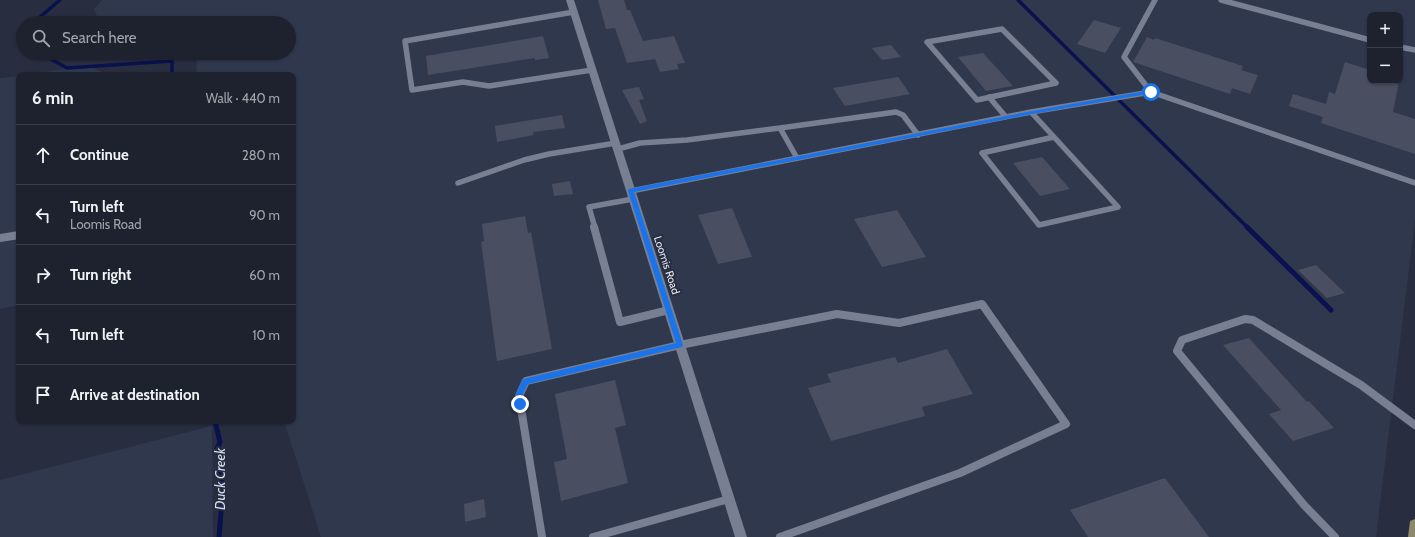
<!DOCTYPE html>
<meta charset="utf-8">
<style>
body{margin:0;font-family:Cabin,sans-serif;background:#2b2f3b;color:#f1f3f6}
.controls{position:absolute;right:12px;top:12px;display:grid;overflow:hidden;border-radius:8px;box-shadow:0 1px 3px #0004}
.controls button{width:36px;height:36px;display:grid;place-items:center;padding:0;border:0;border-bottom:1px solid #3c3f4b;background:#1e222f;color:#f1f3f6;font:20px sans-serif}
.stop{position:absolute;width:12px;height:12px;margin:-9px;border:3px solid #1a73e8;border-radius:50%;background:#fff}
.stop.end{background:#1a73e8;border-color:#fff;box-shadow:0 1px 4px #0008}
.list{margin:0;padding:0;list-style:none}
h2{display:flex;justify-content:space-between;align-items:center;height:52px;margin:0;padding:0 16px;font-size:17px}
h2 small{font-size:13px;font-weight:400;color:#a1a4aa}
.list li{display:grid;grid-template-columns:26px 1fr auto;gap:12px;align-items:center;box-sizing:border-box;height:60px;padding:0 16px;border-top:1px solid #3c3f4b}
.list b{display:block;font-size:15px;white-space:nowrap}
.list p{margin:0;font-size:13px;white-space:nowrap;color:#a1a4aa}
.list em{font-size:13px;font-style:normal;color:#a1a4aa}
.icon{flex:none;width:22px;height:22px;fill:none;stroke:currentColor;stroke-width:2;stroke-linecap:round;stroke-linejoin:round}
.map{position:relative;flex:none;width:1415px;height:537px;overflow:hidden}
.search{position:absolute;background:#1e222f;box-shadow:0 1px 3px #0004;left:16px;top:16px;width:280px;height:44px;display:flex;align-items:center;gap:10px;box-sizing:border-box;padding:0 14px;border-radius:22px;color:#a1a4aa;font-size:15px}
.panel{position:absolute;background:#1e222f;box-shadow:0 1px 3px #0004;left:16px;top:72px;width:280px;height:352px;border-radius:8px}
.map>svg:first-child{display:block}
.built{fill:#30384d;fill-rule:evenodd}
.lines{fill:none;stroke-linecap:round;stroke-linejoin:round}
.stream-far1{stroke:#0a114f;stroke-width:3.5}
.stream{stroke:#0a114f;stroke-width:5}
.building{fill:#494f61}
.lane-far1{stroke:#787f93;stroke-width:5.5}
.lane{stroke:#787f93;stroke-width:8}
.street{fill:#787f93;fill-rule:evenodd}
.secondary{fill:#8d8a69;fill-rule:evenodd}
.route{fill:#1a73e8}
.labels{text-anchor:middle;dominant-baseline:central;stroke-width:4;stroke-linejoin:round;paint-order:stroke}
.street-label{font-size:11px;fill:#e3e7f2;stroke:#282e3f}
.near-water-label{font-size:14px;font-style:italic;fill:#d6def2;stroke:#282e3f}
</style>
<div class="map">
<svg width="1415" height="537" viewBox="0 0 1415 537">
<rect width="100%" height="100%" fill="#282e3f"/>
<path class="built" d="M102,0h1313v220l-39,317h-1055l-37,-116h9v-346h-97l1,-19 -20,-3h112v-30h-189l-6,-14zM1370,15h30v66h-30z
M86,66l26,9h-89z
M19,76v229l-19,4v-231z
M212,426l1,111h-213v-57z"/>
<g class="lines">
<path class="stream-far1" d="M1018,0l230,228
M33,23l27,-23
M23,32v3
M40,53l27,15 105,-7v14"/>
<path class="stream" d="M1247,227l84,83
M215,421l5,21 -3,7 6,10 -3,13 3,16 -4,49"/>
</g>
<path class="building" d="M598,0h26l3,10h3l13,31 31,-5 11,27 -8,1 2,5 -19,3 -5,-13 -28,4 -12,-35 -9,1z
M1094,20l27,8 -16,25 -28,-9z
M543,36l6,22 -14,2v-2l-107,17 -2,-19z
M1147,37l7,3 1,-2 88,28 -2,4 17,5 -8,19 -18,-6 -2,6 -97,-32z
M891,45l10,12 -19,3 -10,-12z
M983,53l30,33 -27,5 -28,-34z
M1345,62l25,8v11h29l-6,31 22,7v35l-94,-31 2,-6 -34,-11 4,-12 33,10 3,-12 6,2z
M898,77l12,17 -65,12 -12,-18z
M639,87l5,12 -5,1 8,21 -7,3 -18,-34z
M562,115l3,13 -32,4 1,3 -37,7 -2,-16z
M1042,157l28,32 -30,7 -27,-33z
M570,181l3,13 -19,2 -2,-12z
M732,208l20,49 -34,7 -20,-49z
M897,210l29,47 -44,10 -28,-48z
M525,216l3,17 3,-1 21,117 -55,12 -16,-119 3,-1 -2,-17z
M1316,265l29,28 -18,5 -29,-28z
M1249,338l58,64 2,-1 25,27 -41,13 -24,-27 12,-4 -58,-65z
M947,349l26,45 -51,13 3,9 -94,25 -23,-53 23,-6 -4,-8 68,-17 3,6z
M615,380l11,45 -11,3 13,55 -67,18 -7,-39 13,-3 -12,-65z
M1165,478l44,59h-121l-18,-27z
M484,499l2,18 -21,5 -1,-18z"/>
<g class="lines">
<path class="lane-far1" d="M1155,0l-31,57 27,35 264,91
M1221,0l149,40
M574,12l-169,29 7,49 51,-8 26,4 103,-16
M1002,29l54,54 -79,17 -50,-58z
M1400,47l15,3
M989,97l17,20
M1031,112l120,-20
M780,128l116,-16 7,3 15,20
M1054,137l64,70 -79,18 -57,-72z
M618,149l22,-6 47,-3 93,-12 17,30
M458,183l66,-23 25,-6 67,-11
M631,191l400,-79 23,25
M595,228l-6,-21 44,-8"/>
<path class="lane" d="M594,227l26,95 49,-12
M0,238l19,-3
M542,537l-23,-141 7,-15 154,-36 157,-31 62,9 83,-19 84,120 -106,49 -180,64
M593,537l136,-38
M1335,537l-31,-32 -127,-154 5,-11 63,-21 8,1 108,65 54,40"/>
<path class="street" d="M566,0h8l173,537h-12z"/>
<path class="secondary" d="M1415,519v18h-7l2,-16z"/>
</g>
<path class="route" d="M1151,90l2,2v1l-121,21 -398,78 49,153 -1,2 -154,37 -6,12 2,8 -1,2h-5l-3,-10 8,-17 153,-36 -48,-152 1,-2 403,-78z"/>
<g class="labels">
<g class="street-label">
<text transform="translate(667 265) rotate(72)">Loomis Road</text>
</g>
<g class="near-water-label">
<text transform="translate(220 479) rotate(-90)">Duck Creek</text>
</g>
</g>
</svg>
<div class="controls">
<button>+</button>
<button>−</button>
</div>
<div class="stop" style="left:1151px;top:92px"></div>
<div class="stop end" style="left:520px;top:404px"></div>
<div class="search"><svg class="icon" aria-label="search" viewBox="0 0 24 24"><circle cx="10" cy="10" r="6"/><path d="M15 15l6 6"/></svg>Search here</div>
<section class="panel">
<h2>6 min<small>Walk · 440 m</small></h2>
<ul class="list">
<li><svg class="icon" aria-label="ahead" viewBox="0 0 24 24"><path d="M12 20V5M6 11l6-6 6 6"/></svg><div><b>Continue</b></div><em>280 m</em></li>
<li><svg class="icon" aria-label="left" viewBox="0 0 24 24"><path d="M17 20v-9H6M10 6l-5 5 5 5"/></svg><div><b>Turn left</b><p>Loomis Road</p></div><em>90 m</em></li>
<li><svg class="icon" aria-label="right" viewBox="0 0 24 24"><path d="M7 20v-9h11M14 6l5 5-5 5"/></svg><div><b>Turn right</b></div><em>60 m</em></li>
<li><svg class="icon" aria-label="left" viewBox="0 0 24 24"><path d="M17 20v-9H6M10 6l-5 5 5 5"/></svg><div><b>Turn left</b></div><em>10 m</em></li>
<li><svg class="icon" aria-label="arrive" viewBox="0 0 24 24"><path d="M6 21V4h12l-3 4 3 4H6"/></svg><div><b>Arrive at destination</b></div></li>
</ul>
</section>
</div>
